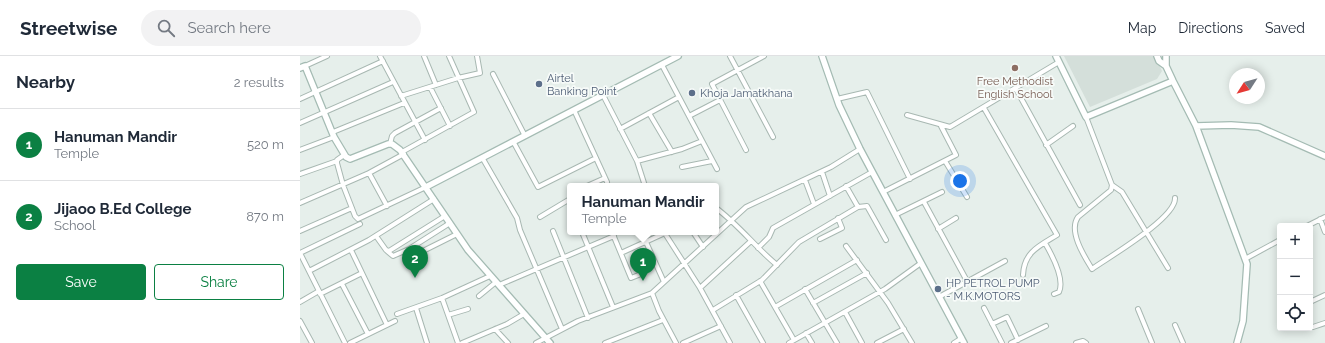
<!DOCTYPE html>
<meta charset="utf-8">
<style>
body{margin:0;font-family:Raleway,sans-serif;background:#f2f2f3;color:#1f2937}
.controls{position:absolute;right:12px;bottom:12px;display:grid;overflow:hidden;border-radius:4px;box-shadow:0 2px 10px #0003}
.controls button{width:36px;height:36px;display:grid;place-items:center;padding:0;border:0;border-bottom:1px solid #e0e1e3;background:#fff;color:#1f2937;font:20px sans-serif}
.compass{position:absolute;left:929px;top:12px;width:36px;height:36px;border-radius:50%;background:#fff;box-shadow:0 2px 10px #0003;rotate:234deg}
.you{position:absolute;left:660px;top:125px;width:14px;height:14px;margin:-10px;border:3px solid #fff;border-radius:50%;background:#1a73e8;box-shadow:0 0 0 6px #1a73e833}
.badge{display:grid;place-items:center;width:26px;height:26px;border-radius:50%;background:#0b8043;color:#fff;font-size:13px;font-weight:700}
.pin{position:absolute;translate:-50% -33px;filter:drop-shadow(0 1px 2px #0008)}
.pin::after{content:'';position:absolute;top:21px;width:14px;height:12px;background:inherit;clip-path:polygon(0 0,100% 0,50% 100%)}
.popup{position:absolute;left:267px;top:127px;width:152px;height:52px;box-sizing:border-box;display:grid;place-content:center;border-radius:4px;background:#fff;filter:drop-shadow(0 1px 3px #0005);font-size:13px;white-space:nowrap;color:#747a83}
.popup b{font-size:15px;color:#1f2937}
.popup::after{content:'';position:absolute;left:50%;top:100%;margin-left:-8px;border:8px solid transparent;border-top-color:#fff}
.list{margin:0;padding:0;list-style:none}
h2{display:flex;justify-content:space-between;align-items:center;height:52px;margin:0;padding:0 16px;font-size:17px}
h2 small{font-size:13px;font-weight:400;color:#747a83}
.list li{display:grid;grid-template-columns:26px 1fr auto;gap:12px;align-items:center;box-sizing:border-box;height:72px;padding:0 16px;border-top:1px solid #e0e1e3}
.list b{display:block;font-size:15px;white-space:nowrap}
.list p{margin:0;font-size:13px;white-space:nowrap;color:#747a83}
.list em{font-size:13px;font-style:normal;color:#747a83}
.actions{display:flex;gap:8px;padding:12px 16px}
.actions a{flex:1;padding:9px 0;border:1px solid #0b8043;border-radius:4px;text-align:center;font-size:14px;color:#0b8043}
.actions .main{background:#0b8043;color:#fff}
.icon{flex:none;width:22px;height:22px;fill:none;stroke:currentColor;stroke-width:2;stroke-linecap:round;stroke-linejoin:round}
.map{position:relative;flex:none;width:1025px;height:287px;overflow:hidden}
header{display:flex;align-items:center;gap:24px;box-sizing:border-box;height:56px;padding:0 20px;background:#fff;border-bottom:1px solid #e0e1e3}
header strong{font-size:19px}
nav{display:flex;gap:22px;margin-inline-start:auto;font-size:14px}
.search{width:280px;height:36px;background:#f2f2f3;display:flex;align-items:center;gap:10px;box-sizing:border-box;padding:0 14px;border-radius:22px;color:#747a83;font-size:15px}
main{display:flex}
aside{flex:1;background:#fff}
.map>svg:first-child{display:block}
.built{fill:#d4dfda}
.lines{fill:none;stroke-linecap:round;stroke-linejoin:round}
.street-casing{stroke:#a8b8b2;stroke-width:6}
.secondary-casing{stroke:#a4bbb3;stroke-width:8}
.street{stroke:#fff;stroke-width:4}
.secondary{stroke:#fff;stroke-width:5.5}
.education-dot{fill:#8d6e63;stroke:#f7fbf9;stroke-width:1.5}
.service-dot{fill:#5c6f8a;stroke:#f7fbf9;stroke-width:1.5}
.labels{text-anchor:middle;dominant-baseline:central;stroke-width:3.5;stroke-linejoin:round;paint-order:stroke}
.service-label{font-size:11px;fill:#4e5e75;stroke:#f7fbf9;text-anchor:start}
.education-label{font-size:11px;fill:#785e54;stroke:#f7fbf9}
</style>
<header>
<strong>Streetwise</strong>
<div class="search"><svg class="icon" aria-label="search" viewBox="0 0 24 24"><circle cx="10" cy="10" r="6"/><path d="M15 15l6 6"/></svg>Search here</div>
<nav><a>Map</a><a>Directions</a><a>Saved</a></nav>
</header>
<main>
<aside>
<h2>Nearby<small>2 results</small></h2>
<ul class="list">
<li><span class="badge">1</span><div><b>Hanuman Mandir</b><p>Temple</p></div><em>520 m</em></li>
<li><span class="badge">2</span><div><b>Jijaoo B.Ed College</b><p>School</p></div><em>870 m</em></li>
</ul>
<div class="actions"><a class="main">Save</a><a>Share</a></div>
</aside>
<div class="map">
<svg width="1025" height="287" viewBox="0 0 1025 287">
<rect width="100%" height="100%" fill="#e6efeb"/>
<path class="built" d="M764,0h91l7,15 -5,8 -67,28z"/>
<g class="lines">
<g class="street-casing">
<path id="street" d="M80,0l45,84
M124,0l12,29
M430,0l43,81
M362,9l55,104
M5,10l22,-10
M193,18l32,62
M130,31l20,39
M716,33l64,116
M303,39l34,66 8,25
M101,40l57,-18 22,-5 -3,-17
M0,43l83,-38
M537,43l30,-7 43,87
M684,52l73,127c-18,11 -33,17 -34,40
M274,54l33,72
M349,57l23,39
M607,59l43,12 109,-65
M389,60l31,-16
M786,61l26,68 -1,5 -33,27c-10,14 6,39 14,52 17,-12 84,-51 83,-71
M0,67l93,-41
M320,73l59,-32
M33,76l71,-29
M214,87l24,44 58,-29
M90,88l2,-8 3,-3 46,-25
M746,89l27,-19
M0,94l34,-13
M446,94l-34,-66 52,-28
M102,96l72,-40 -25,-56
M44,99l-7,5v3l6,22 12,31 3,3 68,-32
M183,103l34,59 3,12 42,99
M337,105l45,-12 20,-8
M645,105l22,36
M382,111l30,-6
M522,116l8,24
M69,117l18,33
M0,118l37,-13
M505,124l9,24
M812,129l10,7 46,76
M287,130l18,-8
M546,130l12,21
M583,136l73,-37 -15,-29
M624,146l43,79
M0,147l69,-30 35,-19
M416,152c23,17 40,40 61,57
M595,159l47,-23
M240,161l30,-18
M1020,163l5,13
M1007,170l18,-9
M638,173l18,-11
M0,175l52,-23
M253,175l35,87
M282,176l31,75
M312,176l19,46 10,-4
M364,176l36,56 30,55
M393,176l10,15
M76,180l10,14 3,1 56,-35
M520,183l22,-11 -4,-10
M346,186l18,40
M745,187c7,12 20,36 14,49l-5,2
M546,190l42,57 24,40
M458,192l11,-11 4,-9 99,-56
M51,194l36,75
M87,195l6,5 16,-7 41,-26
M104,196l4,4 13,-4 36,-18
M0,197l45,90
M0,197l60,-29
M321,197l44,-20
M945,203l35,-19
M9,215l60,-31 65,-41
M460,225l34,59
M42,228l26,50
M199,229l115,-49
M400,232l51,-47
M505,233l32,54
M352,237l7,18 17,32
M20,238l42,-21
M436,239l27,48
M179,240l17,-14
M639,241l66,-36
M142,242l16,45
M0,246l19,-11
M1010,246l15,-7
M513,247l54,-30
M475,251l82,-47
M116,252l11,35
M684,252l18,35
M838,253l14,34
M413,254l49,-30 37,-38 59,-35 9,-1 19,34
M545,256l17,31
M97,258l45,-16 48,-22
M148,259l20,-6
M0,265l12,22
M692,268l15,-7 11,23
M875,269l8,18
M1013,271l12,-4
M195,273l13,14
M506,277l6,10
M50,287l45,-22
M162,287l45,-19 17,-10
M236,287l42,-22 74,-28 94,-86 85,-40 29,-18
M305,287l58,-23
M383,287l38,-17
M489,287l96,-54 36,-26
M577,287l27,-14
M654,287l8,-5
M711,287l35,-17
M776,287l7,-2 3,2"/>
</g>
<g class="secondary-casing">
<path id="secondary" d="M522,0l17,49 21,44 104,194
M756,0l30,61 87,-36
M857,0l2,5 7,5
M866,0v10l7,15 23,45 35,-1 28,2 66,29
M0,12l5,-2 29,71 12,20 4,2 38,-15h4l8,6 68,100 82,93
M896,70l51,138 -4,57 -6,22
M126,131l252,-131"/>
</g>
<use href="#street" class="street"/>
<use href="#secondary" class="secondary"/>
</g>
<circle class="education-dot" cx="715" cy="12" r="4"/>
<g class="service-dot">
<circle cx="239" cy="28" r="4"/>
<circle cx="392" cy="37" r="4"/>
<circle cx="638" cy="233" r="4"/>
</g>
<g class="labels">
<g class="service-label">
<text x="247" y="22">Airtel<tspan x="247" dy="13">Banking Point</tspan></text>
<text x="400" y="37">Khoja Jamatkhana</text>
<text x="646" y="227">HP PETROL PUMP<tspan x="646" dy="13">- M.K.MOTORS</tspan></text>
</g>
<g class="education-label">
<text x="715" y="25">Free Methodist<tspan x="715" dy="13">English School</tspan></text>
</g>
</g>
</svg>
<div class="controls">
<button>+</button>
<button>−</button>
<button><svg class="icon" aria-label="locate" viewBox="0 0 24 24"><circle cx="12" cy="12" r="6"/><path d="M12 2v4M12 18v4M2 12h4M18 12h4"/></svg></button>
</div>
<svg class="compass" viewBox="-18 -18 36 36"><path d="M0-13l5 13h-10z" fill="#e53935"/><path d="M0 13l5-13h-10z" fill="#747a83"/></svg>
<div class="you"></div>
<div class="pin badge" style="left:343px;top:225px">1</div>
<div class="popup"><b>Hanuman Mandir</b>Temple</div>
<div class="pin badge" style="left:115px;top:222px">2</div>
</div>
</main>
